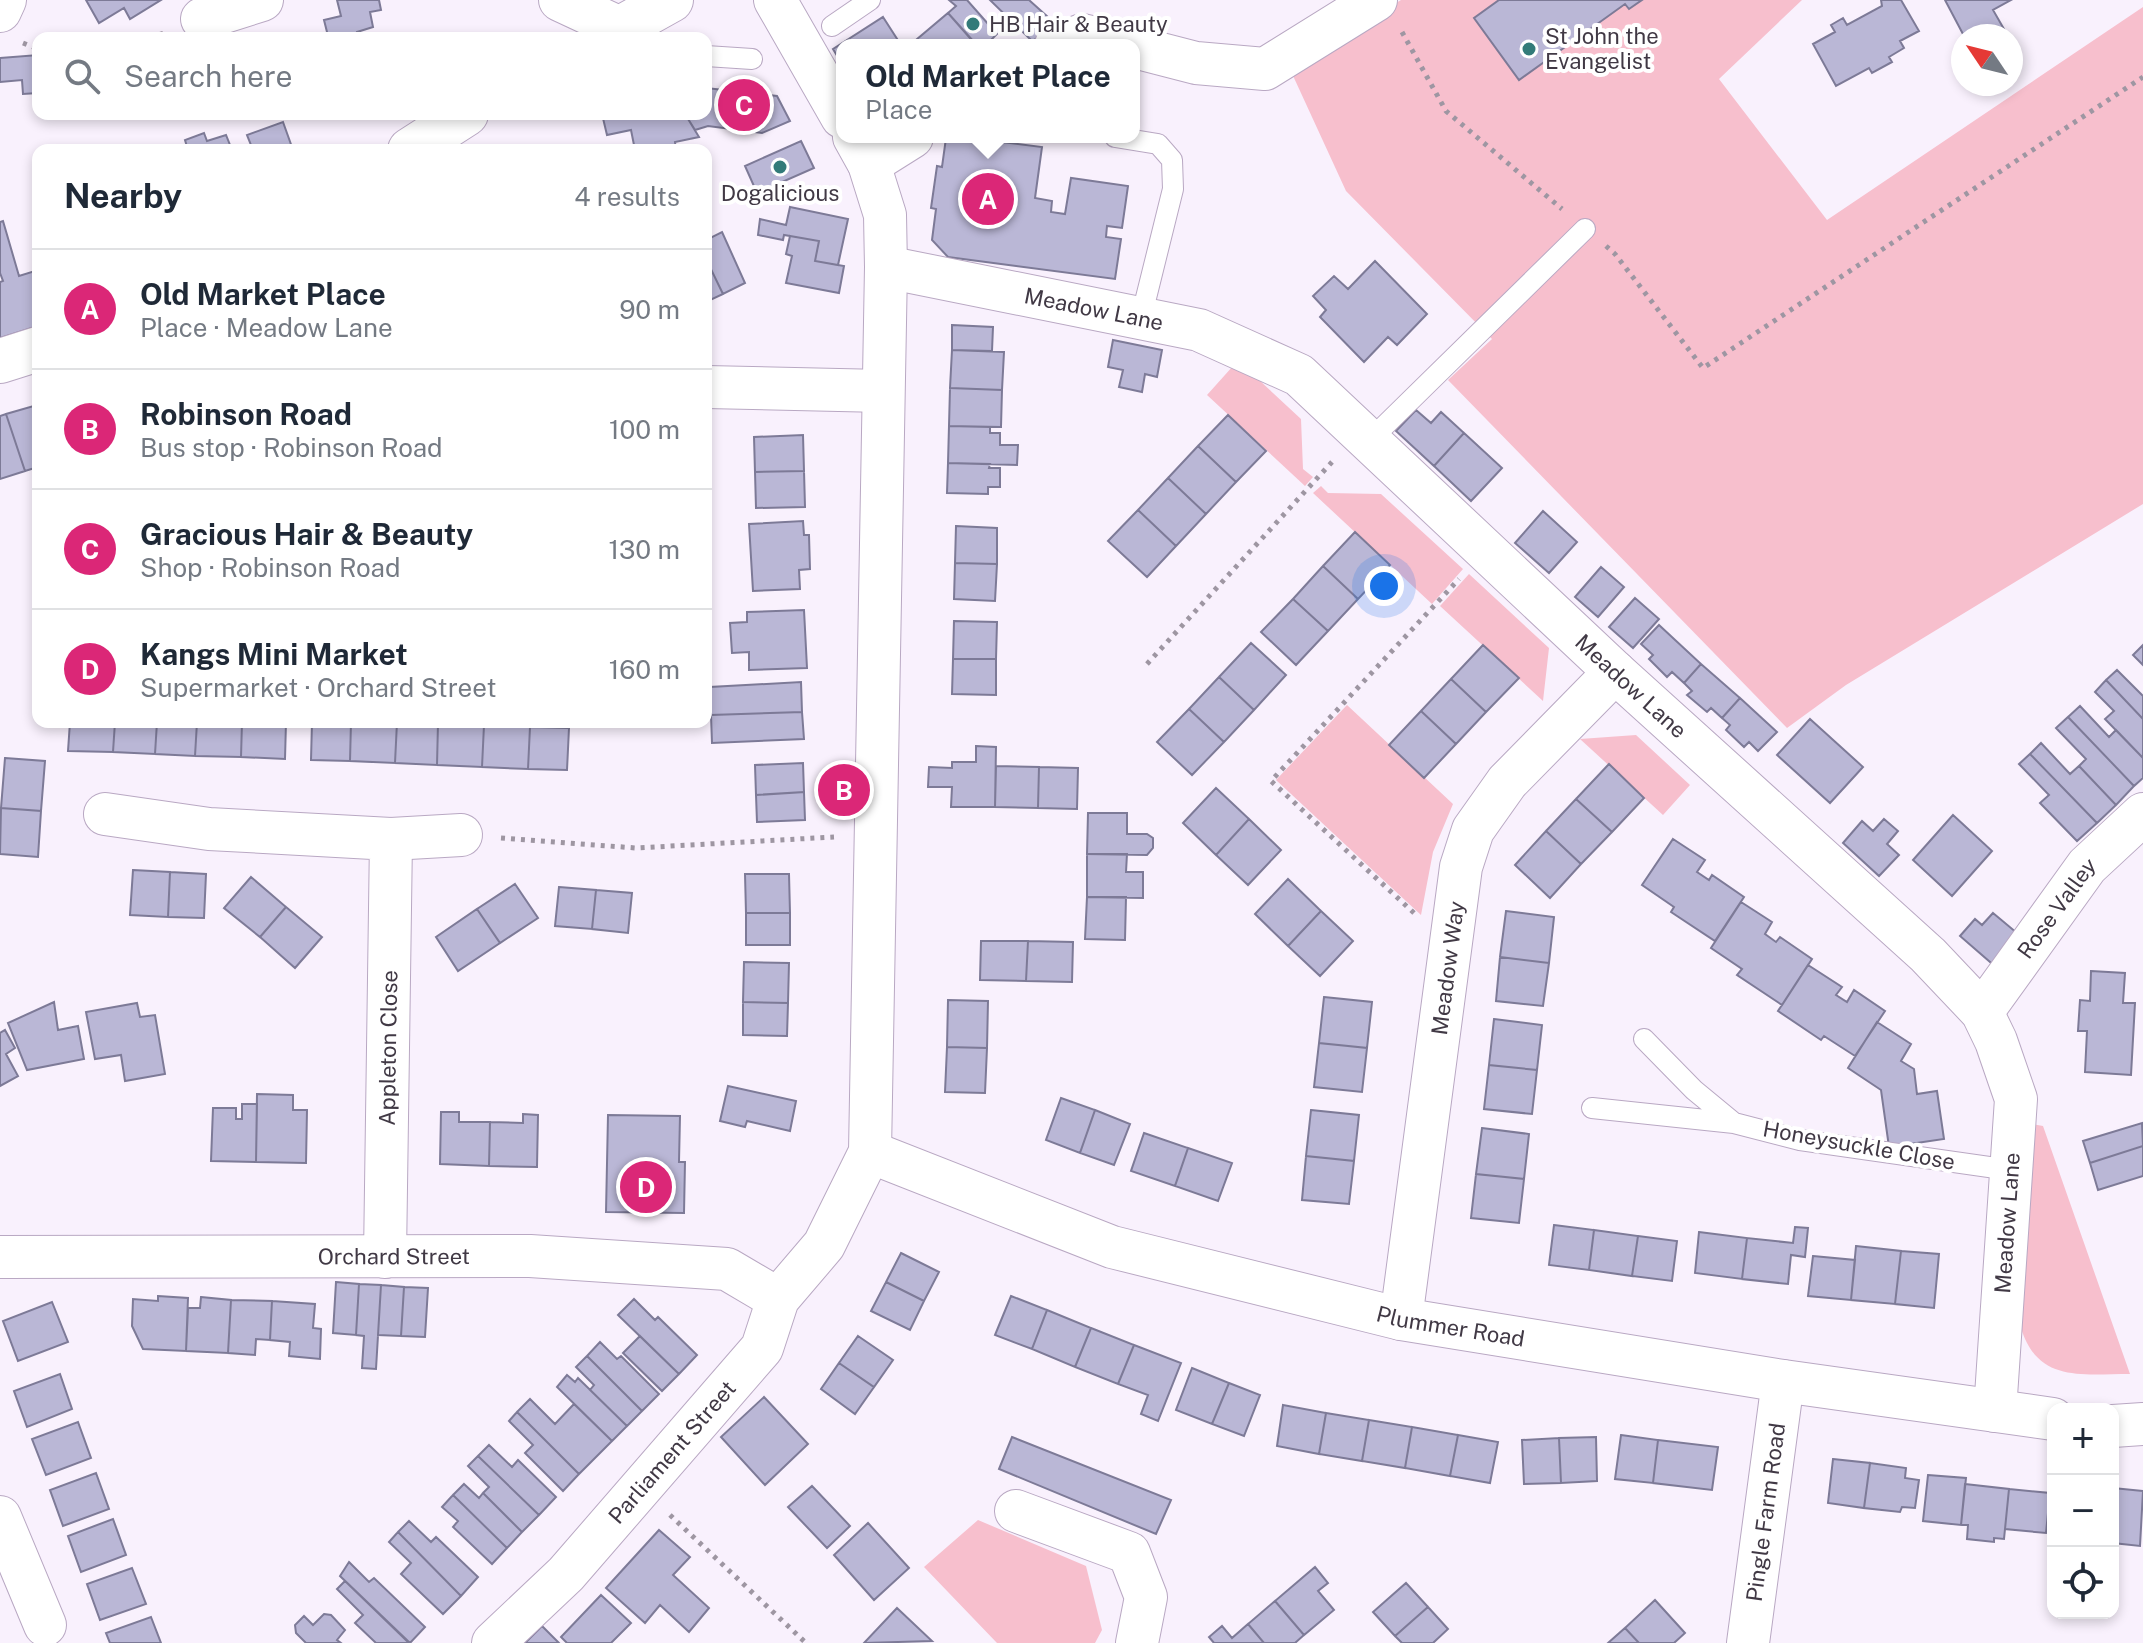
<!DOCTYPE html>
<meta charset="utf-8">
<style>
body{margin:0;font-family:"Public Sans",sans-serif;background:#f2f2f3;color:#1f2937}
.controls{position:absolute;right:24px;bottom:24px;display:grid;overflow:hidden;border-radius:16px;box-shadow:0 4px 12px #0003}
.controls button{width:72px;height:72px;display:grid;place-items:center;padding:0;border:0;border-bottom:2px solid #e0e1e3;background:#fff;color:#1f2937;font:40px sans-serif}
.compass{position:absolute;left:1951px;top:24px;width:72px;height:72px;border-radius:50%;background:#fff;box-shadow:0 4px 12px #0003;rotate:305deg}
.you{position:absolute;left:1384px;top:586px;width:28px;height:28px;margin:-20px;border:6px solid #fff;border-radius:50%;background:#1a73e8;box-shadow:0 0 0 12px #1a73e833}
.badge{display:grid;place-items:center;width:52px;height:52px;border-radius:50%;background:#db2777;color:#fff;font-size:26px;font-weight:700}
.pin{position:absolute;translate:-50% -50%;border:4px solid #fff;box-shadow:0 2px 8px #0006}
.popup{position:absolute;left:836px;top:39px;width:304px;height:104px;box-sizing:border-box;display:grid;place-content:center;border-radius:16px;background:#fff;filter:drop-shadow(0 2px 6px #0005);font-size:26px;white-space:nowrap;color:#747a83}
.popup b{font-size:30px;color:#1f2937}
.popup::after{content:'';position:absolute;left:50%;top:100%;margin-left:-16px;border:16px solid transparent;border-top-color:#fff}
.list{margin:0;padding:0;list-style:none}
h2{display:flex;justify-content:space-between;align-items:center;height:104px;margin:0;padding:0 32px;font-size:34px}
h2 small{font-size:26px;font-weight:400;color:#747a83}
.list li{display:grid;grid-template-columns:52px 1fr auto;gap:24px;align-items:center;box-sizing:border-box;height:120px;padding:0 32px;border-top:2px solid #e0e1e3}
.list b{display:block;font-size:30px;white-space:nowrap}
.list p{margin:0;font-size:26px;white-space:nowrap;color:#747a83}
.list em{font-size:26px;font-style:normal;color:#747a83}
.icon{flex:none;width:44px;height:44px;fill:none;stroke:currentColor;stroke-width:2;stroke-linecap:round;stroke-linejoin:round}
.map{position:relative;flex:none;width:2143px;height:1643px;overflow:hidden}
.search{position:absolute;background:#fff;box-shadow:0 4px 12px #0003;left:32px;top:32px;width:680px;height:88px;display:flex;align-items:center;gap:20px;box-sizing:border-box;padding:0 28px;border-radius:16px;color:#747a83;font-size:30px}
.panel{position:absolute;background:#fff;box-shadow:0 4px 12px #0003;left:32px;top:144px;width:680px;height:584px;border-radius:16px}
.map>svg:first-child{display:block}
.green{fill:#f7bfcd}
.building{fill:#bab7d6;stroke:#7d7a97;stroke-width:2}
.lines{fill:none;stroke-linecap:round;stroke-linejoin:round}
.lane-casing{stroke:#b9a8c3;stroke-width:22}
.street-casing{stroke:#b9a8c3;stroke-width:44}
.secondary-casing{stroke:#b9a8c3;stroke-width:46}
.path{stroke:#9e96a2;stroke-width:5;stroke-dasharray:4 6;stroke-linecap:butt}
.lane{stroke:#fff;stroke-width:20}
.street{stroke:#fff;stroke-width:42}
.secondary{stroke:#fff;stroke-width:44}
.poi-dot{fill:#337b79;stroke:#fff;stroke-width:3}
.labels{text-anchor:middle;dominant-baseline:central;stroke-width:8;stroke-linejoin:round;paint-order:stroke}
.poi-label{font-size:22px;fill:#413945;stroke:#fff;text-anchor:start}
.street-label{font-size:22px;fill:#413945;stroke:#fff}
</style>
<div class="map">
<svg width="2143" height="1643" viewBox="0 0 2143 1643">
<rect width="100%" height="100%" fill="#f9f1fd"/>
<path class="green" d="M1401,0h401l-83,79 108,141 316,-213v497l-297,181 -59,43 -339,-348 44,-41 -146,-148 -57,-124z
M1233,366l12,1 56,52 2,50 10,8 -8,9 -98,-91z
M1321,486l7,7 53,1 82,75 -31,35 -119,-111z
M1469,574l80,74 -6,53 -103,-95z
M1347,705l106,99 -20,48 -12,63 -145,-135z
M1636,735l54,50 -27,30 -83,-76z
M2027,1123l16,3 87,248c-49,0 -92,9 -109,-46z
M978,1520l108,46 16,64 -7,13h-98l-73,-76z"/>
<path class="building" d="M86,0h75l-31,19 -6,-11 -25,15z
M337,0h42l2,10 -11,2 3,15 -16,5 1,6h-40l10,-2 -4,-16 17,-4z
M949,0h18l30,34 -11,11h-10l-28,-32 8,-7z
M990,0h39l29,26 -26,15z
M1499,0h143l-13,9 -4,-5 -106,76 -45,-62z
M1901,0l18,31 -19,10 4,7 -15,9 3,5 -20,11 -3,-5 -33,18 -23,-42 22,-12 -4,-7 12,-7 4,7 35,-19 -1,-6z
M1945,0h66l-18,10 15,26h-44z
M948,13l27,30 -3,2h-62z
M883,17l18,28h-59v19l-9,-15z
M38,55v38l-15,1 -1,-14 -22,2v-24z
M706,88l71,8 13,25 -28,12 -54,-7 -13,4 -10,-16h21z
M602,114h83l14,23 -24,5 1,8h-41l-4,-20 -24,5z
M283,122l10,28h-40l-6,-15z
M204,133l3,8 19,-6 6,15h-44l-3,-10z
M1002,137l-1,5 41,5 -7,51 17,3 -1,11 14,2 6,-36 57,8 -6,42 -15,-2 -1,11 15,2 -6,40 -167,-22 -16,-17 4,-31 -5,-1 6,-42 5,1 4,-29z
M801,141l13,27 -57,25 -12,-27z
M790,207l58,12 -10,46 -23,-4 4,-20 -35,-6 -1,5 -25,-5 2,-16 26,6z
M3,221l16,55 19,-6v56l-38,12v-56l3,-1 -3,-8v-51z
M722,232l23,51 -22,11 -17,-35v-19z
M790,236l29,5 -4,20 29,5 -5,27 -53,-10 6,-27 -6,-2z
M706,259l17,35 -17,8z
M1375,261l52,53 -30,31 -9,-8 -24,25 -44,-45 6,-7 -13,-14 21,-20 14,13z
M952,325l41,2 -1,24 -40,-1z
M1113,340l49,10 -5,27 -12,-3 -3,18 -23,-5 4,-17 -15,-3z
M952,350l52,2 -2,38 -52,-2z
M950,388l52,2 -1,37 -52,-1z
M37,405l1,62 -13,4 -19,-57z
M1416,410l15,13 10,-11 23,21 -30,33 -38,-35z
M6,414l19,57 -25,8v-63z
M1228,415l38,36 -30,31 -38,-36z
M949,426l41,1v6h10v12h18l-1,20 -69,-2z
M1464,433l38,35 -31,33 -37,-35z
M803,435l1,36 -49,1 -1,-35z
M1198,446l38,36 -30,32 -38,-36z
M948,463l42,1 -1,4h11v19h-12v7l-41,-1z
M804,471l1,36 -49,1 -1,-36z
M1168,478l38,36 -30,32 -38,-36z
M1138,510l38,36 -29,31 -39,-36z
M1543,511l34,31 -28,31 -34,-30z
M803,521l1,14h5l1,34 -11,1 1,19 -47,2 -4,-67z
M956,526l41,2v36l-42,-1z
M1355,532l35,33 -32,34 -35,-33z
M955,563l42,1 -2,37 -41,-2z
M1323,566l35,33 -30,32 -35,-32z
M1601,567l23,20 -26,30 -23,-20z
M1635,598l24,21 -26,29 -24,-21z
M1293,599l35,32 -32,34 -35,-33z
M804,610l3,58 -58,2v-18l-17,1 -2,-30 17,-1v-10z
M954,621l43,1 -1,37h-43z
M1659,625l42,39 -17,19 -12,-11 -5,5 -18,-18 4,-4 -12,-11z
M1251,643l35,32 -32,35 -35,-33z
M1483,645l36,33 -33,34 -35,-33z
M2143,645v20l-10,-10z
M953,659h43v36l-44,-1z
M1701,664l39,34 -18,20 -11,-10 -4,4 -20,-17 5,-4 -8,-8z
M2117,670l26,26v23l-37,-39z
M1219,677l35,33 -30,32 -35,-33z
M1451,679l35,33 -30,32 -35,-33z
M2106,680l37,39v39l-38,-39 9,-8 -19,-19z
M801,682l1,30 -91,3 -1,-28z
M1740,698l37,34 -19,19 -9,-9 -5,5 -18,-17 4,-5 -8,-7z
M2080,706l29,31 7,-7 27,28v20l-9,8 -66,-69z
M1189,709l35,33 -32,33 -35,-33z
M1421,711l35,33 -32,34 -35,-33z
M802,712l2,27 -92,4 -1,-28z
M2068,717l66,69 -18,19 -37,-39 7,-7 -30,-31z
M1810,719l53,48 -33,36 -53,-48z
M70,722h45l-2,30 -45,-1z
M115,722h42l-2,32 -42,-2z
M157,722h40l-2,34 -40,-2z
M197,722h45l-1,35 -46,-1z
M242,722h44l-1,37 -44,-2z
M312,722h39l-1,39 -39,-1z
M351,722h46l-2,41 -45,-2z
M397,722l41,1 -1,42 -42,-2z
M438,723l46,2 -2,42 -45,-2z
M484,725l46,2 -2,42 -46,-2z
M530,727l39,1 -2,42 -39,-1z
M2041,743l29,31 9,-8 37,39 -19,18 -67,-69z
M976,746l20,1 -1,60h-44l1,-20h-24l1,-20 23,1v-6h24z
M2030,754l67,69 -20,18 -37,-38 9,-8 -30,-31z
M5,758l40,3 -4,50 -40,-3z
M803,763l1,29 -48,3 -1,-30z
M1609,764l35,34 -32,34 -36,-33z
M996,766l43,1 -1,41 -43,-1z
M1039,767l39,1 -1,41 -39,-1z
M1216,788l33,31 -33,36 -33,-32z
M804,792l1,28 -48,2 -1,-27z
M1576,799l36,33 -31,32 -35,-33z
M1,808l40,3 -3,46 -38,-3z
M1088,813h39v21h20l6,4v10l-6,7 -60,-1z
M1953,815l39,36 -40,45 -39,-36z
M1249,819l32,31 -33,35 -32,-30z
M1884,819l14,12 -11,13 12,11 -20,21 -36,-33 19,-22 11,10z
M1546,831l35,33 -31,34 -35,-33z
M1673,839l32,21 -8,12 12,8 3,-5 32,22 -29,44 -44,-29 3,-5 -32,-22z
M1087,854h40l-1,18h17v26l-56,-1z
M133,870l37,2 -2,45 -38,-2z
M170,872l36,2 -2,44 -36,-1z
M745,874h44l1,39h-44z
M251,877l35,30 -26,30 -36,-29z
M1288,879l33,32 -33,35 -33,-32z
M515,884l23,34 -38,25 -23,-34z
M559,887l37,3 -4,39 -37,-3z
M596,890l36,3 -4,40 -36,-4z
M1087,897h39l-1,43 -40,-1z
M1741,902l31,20 -7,12 11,8 4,-5 32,22 -30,46 -45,-30 5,-6 -31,-21z
M286,907l36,30 -27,31 -35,-31z
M477,909l23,34 -42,28 -22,-34z
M1321,911l32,30 -33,35 -32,-30z
M1506,911l48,6 -5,46 -49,-6z
M746,913h44v32h-44z
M1993,913l30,25 -26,30 -37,-32 15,-17 7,6z
M981,941h47l-2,40 -46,-1z
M1028,941l45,1 -1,40 -46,-1z
M1500,957l49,6 -6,43 -47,-5z
M744,962l45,1 -1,40 -45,-1z
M1808,965l34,22 -6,8 11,7 7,-12 31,21 -30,45 -31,-20 -3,4 -43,-29z
M2091,971l34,2 -2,30h12l-4,72 -46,-3 2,-41h-9l2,-31 10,1z
M1324,997l48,5 -5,46 -48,-5z
M948,1000l40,1 -1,47 -40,-1z
M54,1002l4,28 20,-4 6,33 -57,11 -19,-47z
M743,1002l45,1 -1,33 -44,-1z
M137,1003l3,14 15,-2 10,59 -40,7 -4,-26 -26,4 -9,-47z
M1494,1019l48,6 -5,45 -48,-5z
M1877,1022l34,22 -10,17 13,8 3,25 20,-3 7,48 -55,8 -8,-57 -33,-22z
M5,1030l10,18 -9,6 12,22 -18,10v-53z
M1319,1043l48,5 -5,44 -48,-5z
M947,1047l40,1 -2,45 -40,-1z
M1489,1065l48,5 -5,44 -48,-5z
M728,1086l68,15 -6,30 -43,-10 -2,6 -25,-6z
M257,1094l36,1v15h14l-1,53 -50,-1z
M1061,1098l34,12 -15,43 -34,-13z
M242,1104h15l-1,58 -45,-1 2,-53h23v11h6z
M1095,1110l35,14 -16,41 -34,-12z
M1311,1110l48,5 -5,46 -48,-5z
M441,1112h18v10h31l-1,44 -49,-2z
M523,1114l15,1 -1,52 -48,-1 1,-44 33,1z
M608,1115l72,1 -1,46h6l-1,51 -78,-1z
M2142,1123l1,23 -53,17 -7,-22z
M1482,1128l47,6 -5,45 -48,-5z
M1144,1133l44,15 -13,38 -44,-15z
M2143,1146v30l-45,14 -8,-27z
M1188,1148l44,15 -14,38 -43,-15z
M1306,1156l48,5 -5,43 -47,-4z
M1476,1174l48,5 -5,44 -48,-5z
M1554,1225l40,5 -5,40 -40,-5z
M1795,1227l13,1 -3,29 -14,-2 -3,29 -46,-5 5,-41 46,5z
M1594,1230l44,6 -6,40 -43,-6z
M1699,1232l48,6 -5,41 -47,-6z
M1638,1236l39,5 -5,40 -40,-5z
M1856,1246l45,5 -6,53 -44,-4z
M1901,1251l38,3 -5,54 -39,-4z
M901,1253l38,19 -15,29 -38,-19z
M1813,1256l42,4 -4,40 -43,-4z
M336,1282l23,2 -3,51 -23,-2z
M886,1282l38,19 -14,29 -39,-19z
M359,1284l22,1 -5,84 -14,-1 2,-32 -8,-1z
M381,1285l23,2 -3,49 -23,-1z
M404,1287l24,1 -3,49 -24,-1z
M158,1296l30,2 -2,53 -43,-2 -11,-23 1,-27 25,2z
M1011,1296l36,14 -15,39 -37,-14z
M201,1297l30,3 -3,53 -42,-2 2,-43h12z
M634,1299l21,21 3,-3 39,38 -18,19 -61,-59z
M231,1300l41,1 -2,39 -14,-1 -1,16 -27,-2z
M272,1301l43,3 -2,24 8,1 -1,30 -31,-3 1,-14 -20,-2z
M52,1302l16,40 -50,19 -15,-40z
M1047,1310l44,18 -16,39 -43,-18z
M1091,1328l43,17 -16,39 -43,-17z
M640,1336l39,38 -17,17 -39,-38z
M858,1336l35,24 -19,27 -35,-24z
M600,1342l17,17 4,-3 38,38 -17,17 -55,-55z
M1134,1345l47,18 -23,58 -17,-7 7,-19 -30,-11z
M587,1356l55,55 -15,15 -37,-36 4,-5 -18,-18z
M839,1363l35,24 -19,27 -34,-25z
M1192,1368l37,15 -17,41 -36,-14z
M60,1374l12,35 -45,18 -13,-36z
M567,1375l8,7 3,-4 49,48 -15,15 -55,-54z
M1229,1383l31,12 -16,41 -32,-12z
M764,1397l44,47 -43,41 -44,-48z
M530,1399l25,25 19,-20 38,37 -33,33 -62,-62z
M1283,1405l43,8 -7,41 -42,-8z
M517,1412l62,62 -16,17 -38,-38 8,-8 -24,-24z
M1326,1413l43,7 -7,41 -43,-7z
M1369,1420l43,7 -7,41 -43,-7z
M78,1422l13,36 -45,17 -14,-36z
M1412,1427l46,8 -8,41 -45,-8z
M1458,1435l40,7 -8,41 -40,-7z
M1621,1435l37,5 -5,43 -38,-4z
M1012,1437l159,63 -15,34 -157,-65z
M1596,1437l1,44 -36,2 -2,-45z
M1559,1438l2,45 -37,1 -2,-44z
M1658,1440l60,7 -6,43 -59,-7z
M489,1445l23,22 6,-7 38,37 -17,18 -61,-59z
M478,1456l61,59 -17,17 -39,-39 6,-6 -21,-21z
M1833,1459l37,4 -6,45 -36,-5z
M1870,1463l36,5 -1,10 14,2 -4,28 -13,-1 -2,5 -36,-4z
M96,1473l13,36 -46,17 -13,-36z
M1928,1475l38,3 -5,47 -38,-4z
M464,1484l15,14 4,-5 39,39 -15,16 -54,-53z
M1965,1484l44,5 -5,50 -10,-1v4l-27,-3 1,-14h-7z
M812,1486l38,40 -23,22 -39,-41z
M2113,1488l30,3 -3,55 -27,-3z
M2009,1489l41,4 -4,40 -41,-4z
M453,1495l54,53 -15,16 -39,-37 5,-6 -16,-14z
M113,1519l13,36 -45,17 -13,-36z
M409,1521l22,21 5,-5 42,40 -17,19 -63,-64z
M868,1523l41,45 -35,32 -40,-45z
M659,1530l31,27 -17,18 36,33 -20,24 -29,-27 -15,18 -39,-35z
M398,1532l63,64 -18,18 -42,-40 10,-11 -22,-21z
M349,1562l20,20 5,-4 51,49 -15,16 -70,-67z
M1315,1567l13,16 -10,8 16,19 -30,25 -29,-34z
M132,1568l14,36 -46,16 -13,-36z
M345,1581l64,62h-33l-21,-20 8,-8 -26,-26z
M1406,1583l22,24 -33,29 -22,-24z
M601,1595l30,28 -20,20h-44l-6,-6z
M1655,1600l30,33 -11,10h-35l-14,-15z
M1275,1601l29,34 -9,8h-31l-16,-19z
M1428,1607l20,22 -15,14h-31l-7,-7z
M897,1608l35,33 -68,2z
M324,1614l7,1 14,15 -8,10 4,3h-35l-10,-10 -1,-8 9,-9 9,9z
M151,1617l10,26h-51l-4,-10z
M1248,1624l16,19h-50l-5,-6 13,-11 10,12z
M542,1626l17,17h-34z
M1625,1628l14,15h-31z"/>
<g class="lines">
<g class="lane-casing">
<path id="lane" d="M832,26l38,-26
M706,56l46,3
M1115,137l43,7 14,16 1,29 -32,129
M1369,441l216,-212
M1644,1039l50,51 40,33 66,17 210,30
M1592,1108l142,15"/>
</g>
<g class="street-casing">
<g id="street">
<path d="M560,0l60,28"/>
<path d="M775,0l67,117"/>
<path d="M0,11l5,-11"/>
<path d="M202,19l60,-19"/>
<path d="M1056,45l26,-10 43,10"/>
<path d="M1134,47l62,16 69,6 111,-69"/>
<path d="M869,164l43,-27"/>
<path id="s1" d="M886,267l313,63 100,45 316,297 313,283 54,57 14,29 20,58 -21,312"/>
<path d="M706,387l177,4"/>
<path d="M105,814l104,15 182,10 -6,418"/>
<path d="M391,839l70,-4"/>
<path id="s2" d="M1982,1012l105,-146 56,-52"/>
<path id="s3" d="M870,1152l242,95 289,72 382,62 270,38"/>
<path id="s4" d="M0,1257l530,-1 197,13 51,30"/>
<path id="s5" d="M1401,1319l60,-452 12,-37 34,-48 108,-110"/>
<path d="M2113,1426l30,-2"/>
<path d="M1016,1511l113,42 17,44 -9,46"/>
<path d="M0,1517l45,108"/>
<path id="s6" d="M493,1643l73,-69 196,-226 16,-49 46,-54 46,-93 16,-885 -1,-52 -16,-51 -15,-27"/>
<path id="s7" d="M1748,1643l35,-262"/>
</g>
</g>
<g class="secondary-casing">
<path id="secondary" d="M603,38l68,-38
M410,150l56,-36
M0,361l38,-12"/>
</g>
<path class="path" d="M1402,32l44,79 116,98
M150,38l14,-5
M23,43l15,6
M1606,246l9,8 88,114 440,-291
M1147,664l185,-202
M501,838l135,10 198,-11
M1414,913l-143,-132 188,-202
M670,1515l136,128"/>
<use href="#lane" class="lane"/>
<use href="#street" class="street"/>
<use href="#secondary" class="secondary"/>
</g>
<g class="poi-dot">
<circle cx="973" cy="24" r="8"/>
<circle cx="1529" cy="49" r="8"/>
<circle cx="780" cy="167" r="8"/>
</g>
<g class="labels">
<g class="poi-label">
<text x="989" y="24">HB Hair &amp; Beauty</text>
<text x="1545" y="36">St John the<tspan x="1545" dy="25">Evangelist</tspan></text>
<text x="780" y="193" text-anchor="middle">Dogalicious</text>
</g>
<g class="street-label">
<text stroke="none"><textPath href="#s1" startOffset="212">Meadow Lane</textPath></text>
<text stroke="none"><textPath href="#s1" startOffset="884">Meadow Lane</textPath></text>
<text stroke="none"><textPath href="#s2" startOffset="128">Rose Valley</textPath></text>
<text stroke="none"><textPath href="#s5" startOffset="354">Meadow Way</textPath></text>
<text transform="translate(388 1048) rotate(-89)">Appleton Close</text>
<text transform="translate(1859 1145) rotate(10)">Honeysuckle Close</text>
<text transform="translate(2007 1223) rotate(-86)">Meadow Lane</text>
<text stroke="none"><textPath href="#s4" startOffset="394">Orchard Street</textPath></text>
<text stroke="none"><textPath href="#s3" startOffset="608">Plummer Road</textPath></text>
<text stroke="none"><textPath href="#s6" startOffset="262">Parliament Street</textPath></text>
<text stroke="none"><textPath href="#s7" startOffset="132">Pingle Farm Road</textPath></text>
</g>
</g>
</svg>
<div class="controls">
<button>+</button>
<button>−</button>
<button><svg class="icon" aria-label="locate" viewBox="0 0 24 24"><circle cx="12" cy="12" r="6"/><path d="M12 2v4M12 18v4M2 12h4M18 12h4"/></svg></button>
</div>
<svg class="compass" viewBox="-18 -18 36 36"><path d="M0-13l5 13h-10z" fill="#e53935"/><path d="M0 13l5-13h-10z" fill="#747a83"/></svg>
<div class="you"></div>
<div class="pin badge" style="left:988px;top:199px">A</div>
<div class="popup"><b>Old Market Place</b>Place</div>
<div class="pin badge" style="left:844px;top:790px">B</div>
<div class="pin badge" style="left:744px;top:105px">C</div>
<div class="pin badge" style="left:646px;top:1187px">D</div>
<div class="search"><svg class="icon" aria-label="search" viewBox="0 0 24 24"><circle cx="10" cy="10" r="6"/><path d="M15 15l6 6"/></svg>Search here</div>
<section class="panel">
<h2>Nearby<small>4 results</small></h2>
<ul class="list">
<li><span class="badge">A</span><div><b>Old Market Place</b><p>Place · Meadow Lane</p></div><em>90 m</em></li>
<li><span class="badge">B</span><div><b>Robinson Road</b><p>Bus stop · Robinson Road</p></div><em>100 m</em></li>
<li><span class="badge">C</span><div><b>Gracious Hair &amp; Beauty</b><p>Shop · Robinson Road</p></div><em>130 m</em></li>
<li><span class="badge">D</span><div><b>Kangs Mini Market</b><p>Supermarket · Orchard Street</p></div><em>160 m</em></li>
</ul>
</section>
</div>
